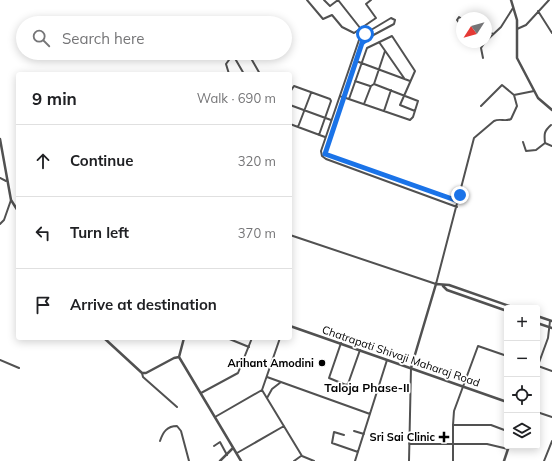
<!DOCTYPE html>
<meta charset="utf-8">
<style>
body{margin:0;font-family:Mulish,sans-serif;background:#f6f6f6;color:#202124}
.controls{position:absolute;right:12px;bottom:12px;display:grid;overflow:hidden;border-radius:4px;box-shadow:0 2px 10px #0003}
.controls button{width:36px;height:36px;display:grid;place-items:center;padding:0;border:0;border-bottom:1px solid #e0e0e0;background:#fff;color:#202124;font:20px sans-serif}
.compass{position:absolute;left:456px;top:12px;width:36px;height:36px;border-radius:50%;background:#fff;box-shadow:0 2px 10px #0003;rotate:234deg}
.stop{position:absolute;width:12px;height:12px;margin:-9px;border:3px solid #1a73e8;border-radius:50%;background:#fff}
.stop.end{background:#1a73e8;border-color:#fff;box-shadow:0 1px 4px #0008}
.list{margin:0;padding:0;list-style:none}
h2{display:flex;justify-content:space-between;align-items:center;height:52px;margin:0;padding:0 16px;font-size:17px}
h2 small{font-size:13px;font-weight:400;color:#757577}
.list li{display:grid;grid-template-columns:26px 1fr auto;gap:12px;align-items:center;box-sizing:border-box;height:72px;padding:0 16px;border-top:1px solid #e0e0e0}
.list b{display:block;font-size:15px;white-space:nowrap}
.list em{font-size:13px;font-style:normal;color:#757577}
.icon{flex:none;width:22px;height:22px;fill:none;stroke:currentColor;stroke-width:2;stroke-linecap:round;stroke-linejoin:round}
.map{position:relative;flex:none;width:552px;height:461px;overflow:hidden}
.search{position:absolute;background:#fff;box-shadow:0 2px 10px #0003;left:16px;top:16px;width:276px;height:44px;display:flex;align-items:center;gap:10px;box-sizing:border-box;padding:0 14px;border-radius:22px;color:#757577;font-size:15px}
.panel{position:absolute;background:#fff;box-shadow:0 2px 10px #0003;left:16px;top:72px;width:276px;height:268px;border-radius:4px}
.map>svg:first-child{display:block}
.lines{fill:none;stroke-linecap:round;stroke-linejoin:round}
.minor{stroke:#515151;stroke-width:2}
.tertiary{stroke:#515151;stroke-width:2.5}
.route{stroke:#1a73e8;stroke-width:5}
.poi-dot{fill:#000;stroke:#fff;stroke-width:1.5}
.labels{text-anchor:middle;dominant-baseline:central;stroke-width:3.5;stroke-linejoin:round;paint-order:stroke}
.street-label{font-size:11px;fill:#000;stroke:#fff}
.poi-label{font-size:11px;font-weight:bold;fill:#000;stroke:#fff;text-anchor:end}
.neighbourhood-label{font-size:12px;font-weight:bold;fill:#000;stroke:#fff}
</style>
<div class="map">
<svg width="552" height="461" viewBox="0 0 552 461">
<rect width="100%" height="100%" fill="#fff"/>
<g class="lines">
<path class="minor" d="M307,0l16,19 9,-4 10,12 12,6 22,-15 -10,-14 5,-4
M324,0l6,6 8,-6
M338,0l30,38
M538,11l14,22
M462,19l-3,-2 -2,3 5,7
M517,29l9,-4 23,-25
M486,31l7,3
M486,41l15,-14 12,-19
M379,42l25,36
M248,53l12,21
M233,55l11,19
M483,58l-2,-10 4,-6
M356,61l54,20
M229,74l-3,-10 8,-11
M355,81l15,5
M374,84l11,-33
M290,92l4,-6 36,13 1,2 -12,34
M340,96l70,24 3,-3 5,-16 -44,-17 -3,2 -7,18
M349,99l18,-51 25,-12 23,35 -15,34 15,6
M290,105l41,15
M481,106l21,-21 12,10 20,-4
M384,111l7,-21
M290,124l35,13
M551,125c-7,6 -7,9 -6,18l7,3
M298,127l13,-34
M523,142l3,9 10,-1 9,-7
M0,178l6,3
M457,207l-131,-48 -4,-3 -1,-5 38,-111 2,-4 30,-18 4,2 -1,4 -28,15 -4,4 -37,111 133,47
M0,224l4,-4 7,-20
M290,235l146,49 38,-146 20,-17c6,-3 11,1 17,-2l6,-13 -3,-11
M227,338l22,9
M280,338l-18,52 40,66 12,5
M341,343l-12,35 17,7 2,-1 12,-34
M0,360l19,8
M538,366l14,5
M537,368l11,-30 2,-17
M142,373l1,4 34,30
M267,377l103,37
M201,393l37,-20 14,-35
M267,398l5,-9 9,-7
M537,412l15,5
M215,417l47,-27
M453,425h38l16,6
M354,431l10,3
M344,435l-10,-3 -2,11 26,9
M160,441c3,-9 7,-15 17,-15l4,5 8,30
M409,444h78l21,5
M214,446l6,-4 7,13
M237,453l47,-27
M294,461l7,-5
M355,461l32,-101
M409,461l2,-93
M453,461v-36l1,-14 24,-65 29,10
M544,461l8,-20"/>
<path class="tertiary" d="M511,0l6,20v38l21,40 14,12
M0,139l11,61 7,11
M443,286l4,4 60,21
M537,316l15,5
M537,323l15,5
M290,326l217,76
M104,338l38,35h4l28,-15 5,-1
M179,357l62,104
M179,357l5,-19
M411,368l25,-84 13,1 66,23
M220,461l13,-13
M504,461l5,-15"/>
</g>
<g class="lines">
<path class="route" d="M365,34l3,4 -6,5 -37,111 133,47 2,-6"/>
</g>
<g class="poi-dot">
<circle cx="322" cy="363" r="4"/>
<path d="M442 431h4v4h4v4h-4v4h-4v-4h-4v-4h4z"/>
</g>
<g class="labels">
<g class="street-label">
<text transform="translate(401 356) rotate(19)">Chatrapati Shivaji Maharaj Road</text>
</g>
<g class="poi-label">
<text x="314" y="363">Arihant Amodini</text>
<text x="435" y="437">Sri Sai Clinic</text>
</g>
<g class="neighbourhood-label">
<text x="367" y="387">Taloja Phase-II</text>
</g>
</g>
</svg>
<div class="controls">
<button>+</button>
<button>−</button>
<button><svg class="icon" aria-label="locate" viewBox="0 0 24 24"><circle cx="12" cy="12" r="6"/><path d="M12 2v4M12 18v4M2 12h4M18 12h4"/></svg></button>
<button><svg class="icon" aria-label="layers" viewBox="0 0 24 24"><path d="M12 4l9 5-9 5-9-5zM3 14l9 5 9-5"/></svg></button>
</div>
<svg class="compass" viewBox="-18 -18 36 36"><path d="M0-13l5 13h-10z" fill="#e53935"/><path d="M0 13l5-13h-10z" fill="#757577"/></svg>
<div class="stop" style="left:365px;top:34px"></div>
<div class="stop end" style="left:460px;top:195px"></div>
<div class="search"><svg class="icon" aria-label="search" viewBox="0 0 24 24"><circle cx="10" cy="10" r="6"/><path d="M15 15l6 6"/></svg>Search here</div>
<section class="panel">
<h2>9 min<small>Walk · 690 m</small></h2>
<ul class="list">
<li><svg class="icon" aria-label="ahead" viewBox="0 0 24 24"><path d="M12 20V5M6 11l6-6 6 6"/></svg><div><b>Continue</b></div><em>320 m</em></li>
<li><svg class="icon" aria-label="left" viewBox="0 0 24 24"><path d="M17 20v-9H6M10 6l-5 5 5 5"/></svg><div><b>Turn left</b></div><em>370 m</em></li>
<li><svg class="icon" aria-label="arrive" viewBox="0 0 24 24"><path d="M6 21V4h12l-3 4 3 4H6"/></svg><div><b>Arrive at destination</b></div></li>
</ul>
</section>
</div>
